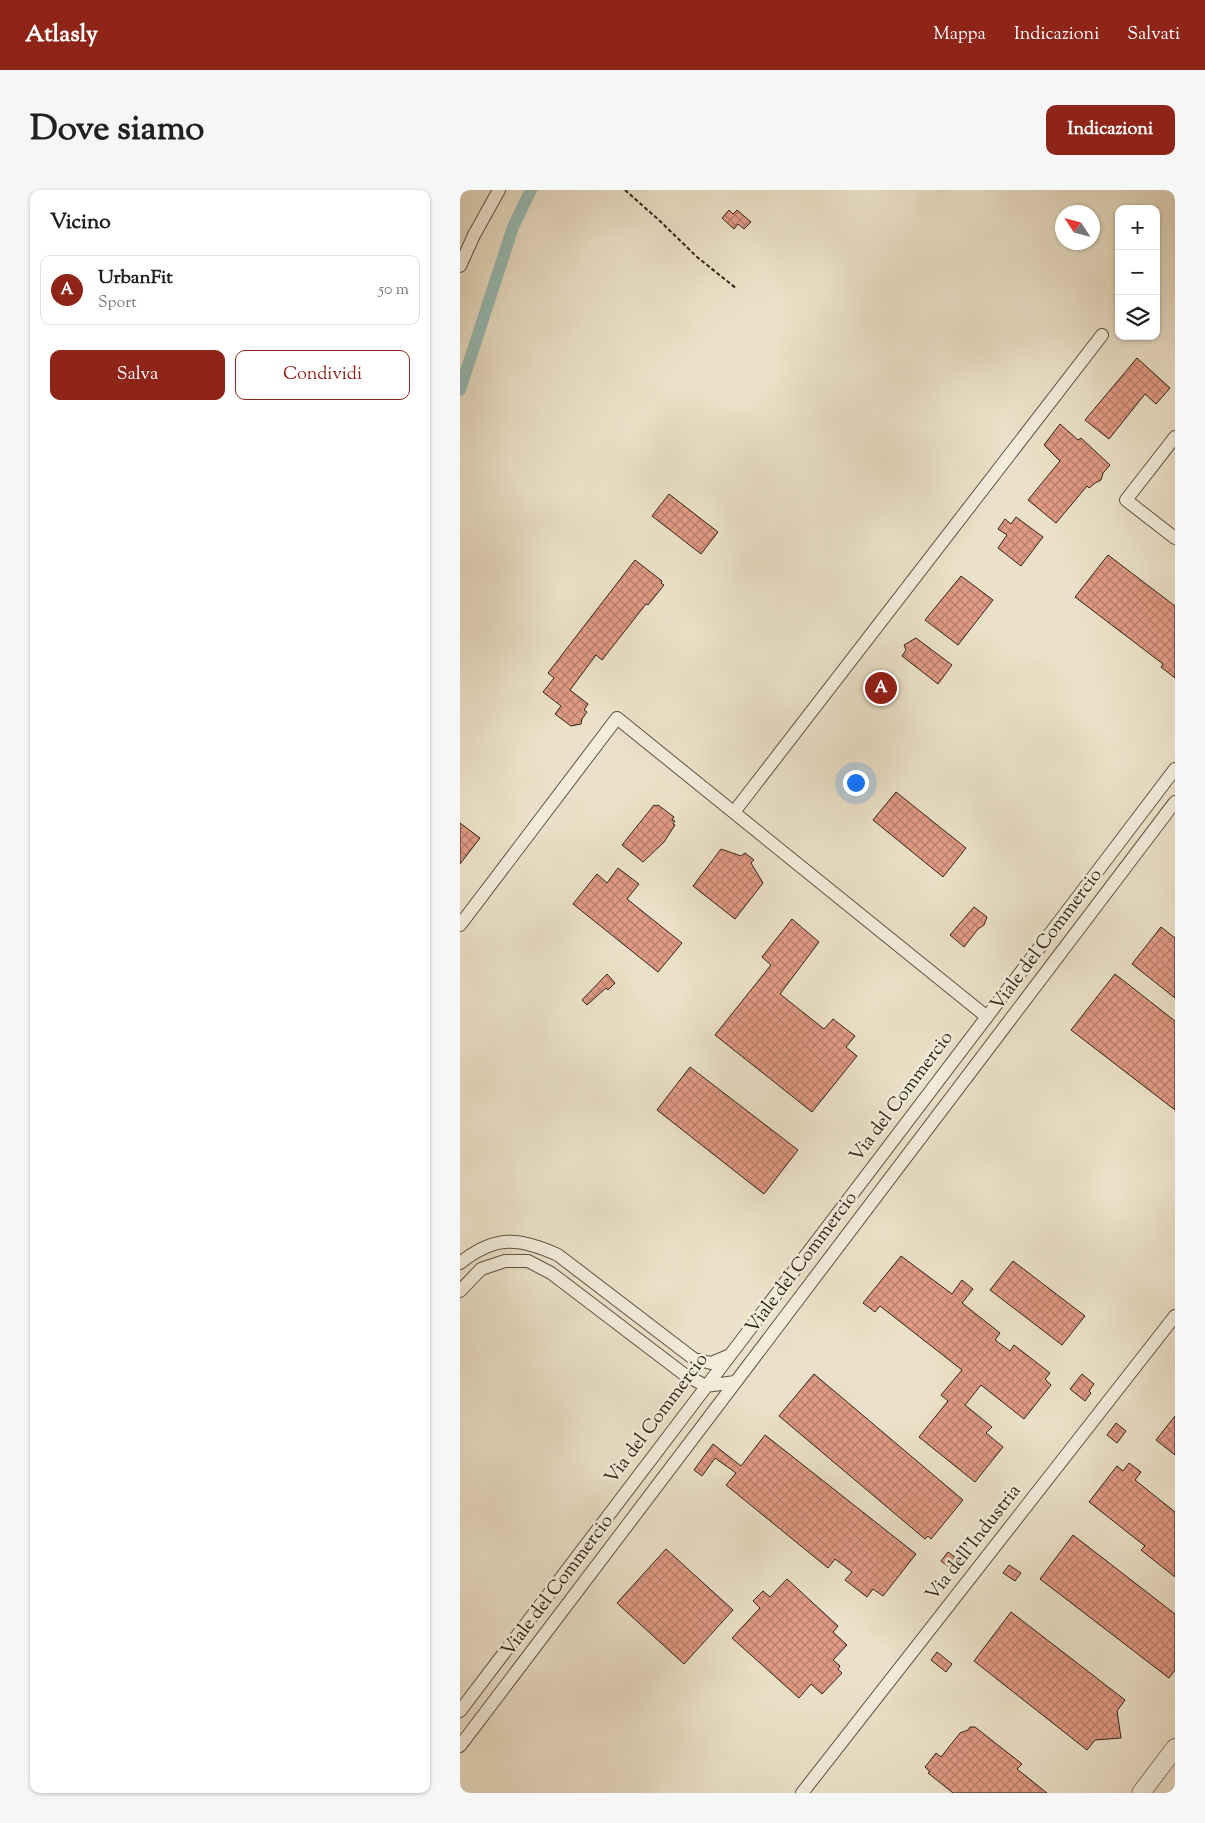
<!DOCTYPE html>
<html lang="it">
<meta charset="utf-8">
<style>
body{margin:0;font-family:"Sorts Mill Goudy",serif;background:#f6f6f6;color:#202124}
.controls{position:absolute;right:15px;top:15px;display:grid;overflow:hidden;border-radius:10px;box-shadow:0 1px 4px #0004}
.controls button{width:45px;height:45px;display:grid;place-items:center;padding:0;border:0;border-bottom:1px solid #e0e0e0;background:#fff;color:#202124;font:25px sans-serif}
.compass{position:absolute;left:595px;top:15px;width:45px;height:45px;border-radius:50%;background:#fff;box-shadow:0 1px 4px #0004;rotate:306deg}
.you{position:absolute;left:395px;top:592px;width:18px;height:18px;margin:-12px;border:4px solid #fff;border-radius:50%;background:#1a73e8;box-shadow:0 0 0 8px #1a73e833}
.badge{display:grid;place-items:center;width:32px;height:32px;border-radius:50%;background:#8f2418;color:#fff;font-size:16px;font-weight:700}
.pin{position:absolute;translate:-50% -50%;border:2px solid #fff;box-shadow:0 1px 5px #0006}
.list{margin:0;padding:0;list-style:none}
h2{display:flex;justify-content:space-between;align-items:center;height:65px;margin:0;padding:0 20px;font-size:21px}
h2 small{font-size:16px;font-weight:400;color:#757577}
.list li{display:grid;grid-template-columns:32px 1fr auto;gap:15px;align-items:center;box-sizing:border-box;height:70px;margin:0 10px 10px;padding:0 10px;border:1px solid #e0e0e0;border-radius:10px}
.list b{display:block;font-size:19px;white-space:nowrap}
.list p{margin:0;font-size:16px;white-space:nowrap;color:#757577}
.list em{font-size:16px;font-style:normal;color:#757577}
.actions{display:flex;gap:10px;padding:15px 20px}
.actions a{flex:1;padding:11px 0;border:1px solid #8f2418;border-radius:10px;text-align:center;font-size:18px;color:#8f2418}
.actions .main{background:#8f2418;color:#fff}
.icon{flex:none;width:28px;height:28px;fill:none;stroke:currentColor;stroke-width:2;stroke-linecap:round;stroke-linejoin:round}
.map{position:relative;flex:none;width:715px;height:1603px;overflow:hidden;border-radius:10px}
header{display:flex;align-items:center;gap:30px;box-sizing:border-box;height:70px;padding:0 25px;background:#8f2418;color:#fff}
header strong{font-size:24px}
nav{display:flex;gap:28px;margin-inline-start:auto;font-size:18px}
.intro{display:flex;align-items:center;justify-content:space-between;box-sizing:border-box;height:120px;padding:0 30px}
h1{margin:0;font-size:35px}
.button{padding:12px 22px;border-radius:10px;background:#8f2418;color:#fff;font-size:18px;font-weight:700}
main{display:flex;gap:30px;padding:0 30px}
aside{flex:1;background:#fff;border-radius:10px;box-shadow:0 1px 4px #0004}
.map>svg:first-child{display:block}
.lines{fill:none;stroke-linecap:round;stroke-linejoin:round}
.canal{stroke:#98bdb7;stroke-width:12}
.building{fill:url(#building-cross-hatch);stroke:#312315}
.street-casing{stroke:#605242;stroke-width:14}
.secondary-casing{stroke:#312315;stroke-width:19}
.path{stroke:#312315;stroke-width:2;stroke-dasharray:4 2.5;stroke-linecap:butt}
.street{stroke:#f2ecdb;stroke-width:12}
.secondary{stroke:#f2ecdb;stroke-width:18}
.labels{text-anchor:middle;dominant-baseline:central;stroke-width:5;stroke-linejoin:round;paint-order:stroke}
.street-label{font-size:19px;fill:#312315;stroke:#f2ecdb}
</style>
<header>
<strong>Atlasly</strong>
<nav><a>Mappa</a><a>Indicazioni</a><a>Salvati</a></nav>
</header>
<div class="intro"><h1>Dove siamo</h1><a class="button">Indicazioni</a></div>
<main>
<aside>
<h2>Vicino<small></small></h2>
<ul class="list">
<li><span class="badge">A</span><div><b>UrbanFit</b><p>Sport</p></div><em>50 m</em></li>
</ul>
<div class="actions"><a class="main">Salva</a><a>Condividi</a></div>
</aside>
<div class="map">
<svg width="715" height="1603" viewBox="0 0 715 1603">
<defs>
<pattern id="building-cross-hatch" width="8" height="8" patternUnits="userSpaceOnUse" patternTransform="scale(1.25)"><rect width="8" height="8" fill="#e19a85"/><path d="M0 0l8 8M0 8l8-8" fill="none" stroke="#b77d6c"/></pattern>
</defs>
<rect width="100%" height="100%" fill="#ebe1c8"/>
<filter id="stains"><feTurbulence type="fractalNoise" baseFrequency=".004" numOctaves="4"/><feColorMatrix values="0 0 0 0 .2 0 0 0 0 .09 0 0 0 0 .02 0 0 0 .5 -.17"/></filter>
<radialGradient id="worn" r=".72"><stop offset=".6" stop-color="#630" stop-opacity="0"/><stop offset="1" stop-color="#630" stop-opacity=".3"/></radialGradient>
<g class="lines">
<path class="canal" d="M0,200l53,-163 18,-37"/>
</g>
<path class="building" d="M269,20l4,4 4,-4 14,12 -7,7 -6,-5 -4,5 -12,-11z
M677,168l33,30 -14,16 -11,-10 -36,45 -24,-19z
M600,234l18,16 3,-2 29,27 -7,8 -2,7 -6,3 -6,5 -2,-2 -31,37 -28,-23 32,-39 -16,-16z
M209,304l49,38 -17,22 -49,-38z
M556,327l27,20 -22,29 -23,-18 9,-13 -9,-6 7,-10 6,5z
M648,365l67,51v72l-14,-11 2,-3 -88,-67z
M175,370l27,21 -1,2 3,2 -16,20 -2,-1 -44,56 -6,-5 -26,35 18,14 -4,6 3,2 -5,7 -1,5 -10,2 -16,-12 6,-8 -18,-14 11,-14 -6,-5z
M501,386l32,24 -35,45 -33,-25z
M456,448l36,27 -14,19 -36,-28 4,-6 -2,-5z
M436,602l70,56 -23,29 -70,-57z
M194,615l2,1 2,-1 16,12 -2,3 3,1 -2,3 2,1 -11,17 -21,20 -21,-17z
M0,633l20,15 -20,26z
M261,659l20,7 4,-3 9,7 -3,3 12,20 -28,36 -42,-33z
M158,678l21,16 -12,15 55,44 -24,29 -85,-68 24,-30 10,9z
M514,717l13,10 -3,8 -6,4 -14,18 -14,-12z
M332,729l27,23 -39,52 44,35 9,-10 22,17 -9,11 11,9 -45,56 -97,-77 56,-70 -9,-8z
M701,737l14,11v60l-43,-34z
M147,784l8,9 -7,7 -2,-2 -19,17 -5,-5z
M655,784l60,47v89l-104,-80z
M230,877l108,83 -34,44 -107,-84z
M441,1066l51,38 10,-14 11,9 -11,14 38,30 -5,7 15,11 4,-6 36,28 -5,6 6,6 -27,34 -43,-34 -16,20 27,22 -6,6 17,14 -28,35 -56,-45 29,-36 -7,-6 21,-25 -82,-64 -5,6 -12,-9z
M553,1071l72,55 -23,29 -72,-55z
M354,1184l149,126 -32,39 -3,-3 -3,3 -146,-123z
M622,1184l12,10 -5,7 2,2 -6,8 -15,-12z
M715,1226v39l-19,-15z
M656,1233l10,8 -9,12 -10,-8z
M305,1245l151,119 -33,42 -10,-7 -6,8 -22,-17 7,-8 -17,-13 -7,9 -102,-83 10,-12 -21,-15 -13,18 -8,-6 19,-26 28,22z
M669,1273l12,9 -6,8 40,32v65l-34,-27 4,-4 -56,-44 28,-36 6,5z
M613,1345l102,79v56l-6,8 -129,-99z
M206,1359l67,61 -49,54 -67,-61z
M488,1362l12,9 -7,9 -12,-9z
M549,1375l12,8 -6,8 -12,-8z
M327,1389l51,47 -5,6 14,13 -14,15 7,6 -2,3 4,4 -20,21 -11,-10 -12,14 -67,-60 28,-30 -7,-7 10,-10 7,6z
M551,1422l114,88 -8,11 4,27 -26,2 -8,10 -113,-89z
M477,1462l15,12 -6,8 -15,-12z
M510,1537h5l47,37 -5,5 30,24h-94l-25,-20 2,-1 -5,-5 11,-14 5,4 19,-24 8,-3z"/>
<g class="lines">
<g class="street-casing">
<path id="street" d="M0,76l14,-31 25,-45
M715,247l-49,63 49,38
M274,622l368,-477
M0,735l157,-207 370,299
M0,1073c35,-28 59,-26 98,-8l136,104 17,4 17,-7
M0,1101l21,-22 24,-8h23l23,12 134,102 21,11 29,-4
M0,1521l715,-942
M0,1556l715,-944
M342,1603l373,-477"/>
</g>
<g class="secondary-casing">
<path id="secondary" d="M681,1603l34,-45"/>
</g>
<path class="path" d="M165,0l35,31 37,36 40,32"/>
<use href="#street" class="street"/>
<use href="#secondary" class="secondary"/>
</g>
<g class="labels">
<g class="street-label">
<text transform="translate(587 750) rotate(-53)">Viale del Commercio</text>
<text transform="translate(442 907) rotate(-53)">Via del Commercio</text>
<text transform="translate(342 1073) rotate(-53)">Viale del Commercio</text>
<text transform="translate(197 1229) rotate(-53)">Via del Commercio</text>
<text transform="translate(514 1353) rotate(-52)">Via dell'Industria</text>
<text transform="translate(98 1396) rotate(-53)">Viale del Commercio</text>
</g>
</g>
<rect width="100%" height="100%" filter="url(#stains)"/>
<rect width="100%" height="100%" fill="url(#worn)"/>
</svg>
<div class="controls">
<button>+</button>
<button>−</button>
<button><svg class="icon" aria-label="layers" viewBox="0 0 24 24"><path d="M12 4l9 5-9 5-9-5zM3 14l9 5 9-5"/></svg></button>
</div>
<svg class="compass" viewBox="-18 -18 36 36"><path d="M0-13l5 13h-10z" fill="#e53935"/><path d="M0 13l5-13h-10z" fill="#757577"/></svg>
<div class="you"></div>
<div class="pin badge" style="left:421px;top:498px">A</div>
</div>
</main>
